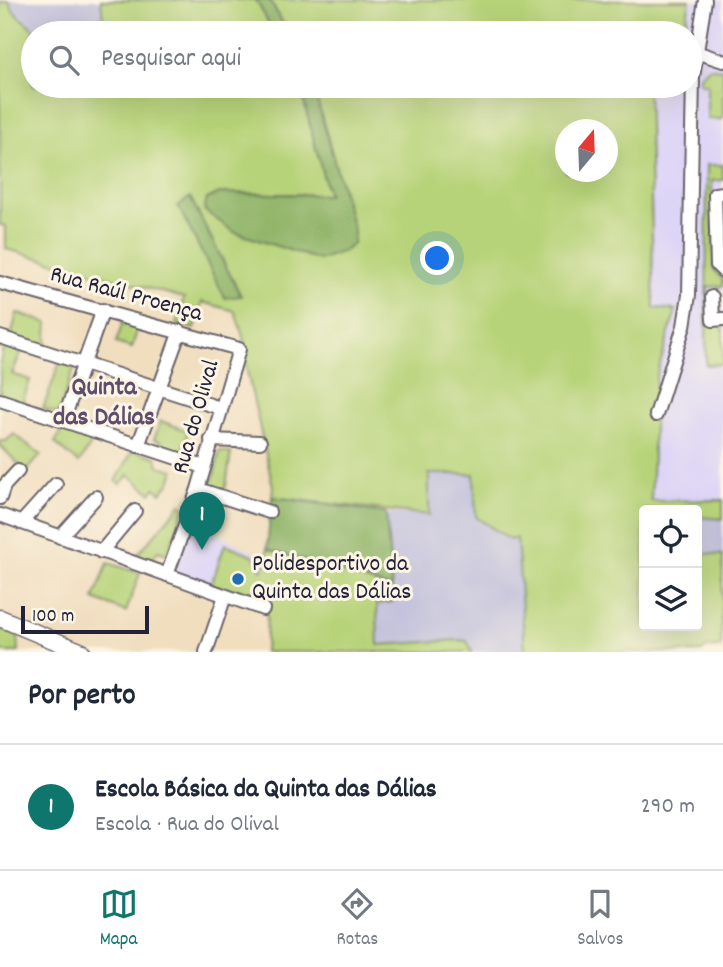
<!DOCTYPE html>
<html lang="pt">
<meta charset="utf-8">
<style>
body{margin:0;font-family:Dekko,sans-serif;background:#f6f6f7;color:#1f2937}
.controls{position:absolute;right:21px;bottom:21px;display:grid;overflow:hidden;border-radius:7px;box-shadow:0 7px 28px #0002}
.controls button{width:63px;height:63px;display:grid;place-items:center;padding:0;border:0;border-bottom:2px solid #e0e1e3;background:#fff;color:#1f2937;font:35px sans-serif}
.compass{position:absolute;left:555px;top:119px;width:63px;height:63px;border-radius:50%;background:#fff;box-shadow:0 7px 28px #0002;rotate:19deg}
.scale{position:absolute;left:21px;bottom:18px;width:128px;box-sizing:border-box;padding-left:7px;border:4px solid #22223b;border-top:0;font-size:19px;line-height:24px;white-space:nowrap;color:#22223b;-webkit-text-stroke:5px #fcf5e5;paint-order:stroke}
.you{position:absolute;left:438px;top:259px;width:24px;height:24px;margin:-18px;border:5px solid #fff;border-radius:50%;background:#1a73e8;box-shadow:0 0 0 10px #1a73e833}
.badge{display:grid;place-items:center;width:46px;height:46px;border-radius:50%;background:#0f766e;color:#fff;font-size:23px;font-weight:700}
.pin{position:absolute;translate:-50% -58px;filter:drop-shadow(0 2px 4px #0008)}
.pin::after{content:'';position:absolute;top:37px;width:24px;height:21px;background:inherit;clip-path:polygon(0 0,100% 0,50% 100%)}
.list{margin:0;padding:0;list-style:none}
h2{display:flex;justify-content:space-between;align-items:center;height:91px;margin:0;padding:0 28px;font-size:30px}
h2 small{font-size:23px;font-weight:400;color:#747a83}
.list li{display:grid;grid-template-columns:46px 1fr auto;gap:21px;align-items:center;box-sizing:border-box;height:126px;padding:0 28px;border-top:2px solid #e0e1e3}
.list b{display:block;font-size:26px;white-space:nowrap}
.list p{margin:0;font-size:23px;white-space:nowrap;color:#747a83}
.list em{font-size:23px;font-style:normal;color:#747a83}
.icon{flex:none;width:38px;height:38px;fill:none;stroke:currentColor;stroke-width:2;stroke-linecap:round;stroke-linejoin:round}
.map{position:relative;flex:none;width:723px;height:652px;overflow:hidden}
.search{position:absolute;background:#fff;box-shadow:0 7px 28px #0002;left:21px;right:21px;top:21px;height:77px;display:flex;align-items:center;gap:18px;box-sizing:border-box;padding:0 24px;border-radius:38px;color:#747a83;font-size:26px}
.sheet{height:217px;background:#fff}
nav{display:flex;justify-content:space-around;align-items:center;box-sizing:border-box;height:98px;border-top:2px solid #e0e1e3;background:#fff;font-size:19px;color:#747a83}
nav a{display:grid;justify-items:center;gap:4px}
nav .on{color:#0f766e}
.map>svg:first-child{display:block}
.built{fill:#ddd5f6}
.industrial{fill:#c2c1dc}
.green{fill:#b7d379;stroke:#6c7a5a;stroke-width:2;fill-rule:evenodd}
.forest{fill:#91b569;stroke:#5a6c52;stroke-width:2}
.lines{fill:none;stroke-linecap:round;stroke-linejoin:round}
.minor-casing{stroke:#6a6469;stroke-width:16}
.major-casing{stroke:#6a6469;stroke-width:19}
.minor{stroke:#fff;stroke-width:12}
.major{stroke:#fff;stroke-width:16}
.poi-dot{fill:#1f6fb2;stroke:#fcf5e5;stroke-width:2.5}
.labels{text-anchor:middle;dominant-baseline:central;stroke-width:6;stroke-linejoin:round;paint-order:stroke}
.street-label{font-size:24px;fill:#22223b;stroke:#fcf5e5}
.poi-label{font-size:24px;fill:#22223b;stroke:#fcf5e5;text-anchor:start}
.neighbourhood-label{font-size:26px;font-weight:bold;fill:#5e4d6c;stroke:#fcf5e5}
</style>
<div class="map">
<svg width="723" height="652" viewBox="0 0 723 652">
<rect width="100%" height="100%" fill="#fcf5e5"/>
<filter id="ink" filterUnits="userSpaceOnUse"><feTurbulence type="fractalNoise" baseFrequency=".0143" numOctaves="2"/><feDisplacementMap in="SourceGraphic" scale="14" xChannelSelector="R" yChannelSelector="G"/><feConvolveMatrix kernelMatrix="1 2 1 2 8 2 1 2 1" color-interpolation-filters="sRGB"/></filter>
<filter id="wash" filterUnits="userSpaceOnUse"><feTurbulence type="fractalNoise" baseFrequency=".00686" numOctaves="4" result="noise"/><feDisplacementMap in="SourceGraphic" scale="28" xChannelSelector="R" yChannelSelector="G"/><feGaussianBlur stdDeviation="1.57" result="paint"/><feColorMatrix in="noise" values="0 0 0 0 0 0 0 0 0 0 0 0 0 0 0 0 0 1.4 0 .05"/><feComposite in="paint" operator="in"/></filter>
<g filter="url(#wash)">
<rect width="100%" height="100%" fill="#f1debf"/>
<path class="built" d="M690,0h33v500l-72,2 5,-124 20,-67 -22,-3 -6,-222h42v-53h-6z
M192,522l76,37 -6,13 -51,13 -33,-11 -3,-7z"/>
<path class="industrial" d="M0,0h101l3,29 -66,4 -24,-21 -5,-10 -9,1z
M429,474h45l43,64 8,114h-53l-1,-3 -40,-6 -53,2 -1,-42 16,-2 -7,-88 42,2z
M697,517l26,2v36l-26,-2z"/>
<path class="green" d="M101,0h155l18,33h-241v53h267l28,109 -109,-2 125,58 9,-7 1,-13 -41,-145h335l6,222 22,2 -20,68 -5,123 72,-1v19l-26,-2v-7h-53v116h53v-73l26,2 -2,92h-13l-7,5h-176l-8,-114 -7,2 -34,-23 -2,-43h-45v41l-157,-18 1,-11 -26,-115 -3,-31 -9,-29 -33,-9 -7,27 -19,-5 8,-26 -178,-49v-23l-6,-1v-222l9,-2 5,11 24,21 66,-4zM566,130h42v42h-42z
M269,0h421l-6,33h-11l-21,-8 -1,8h-362z
M710,67l13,3v49h-16v-35h-7v-8z
M707,165h16v15l-11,1 2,88 9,10v7l-15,1 1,36h14v41l-17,1z
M17,313l31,10 -2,25 -35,-11z
M124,319l15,4 -7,25 -16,-5z
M4,344l18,6 -10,24 18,6 -8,24 -22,-8v-34z
M60,362l15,4 -17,48 -15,-5z
M161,421l27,10 -6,23 -19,-6 -1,-6 -8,-3z
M64,427l31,11 -16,25 -24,-20z
M14,434l27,21 -15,17 -26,-27v-4h6z
M133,450l23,7 3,9 15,4 -4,12 -9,11 -6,-5 -4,5 -22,-18 -9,9 -4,-3z
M220,451l11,2 -6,39 -18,-8 -1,-4h7z
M181,504l4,4 -18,46 -9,-3 -9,12 -13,-7z
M225,544l28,11 9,16 6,-12 -1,-10 125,39 1,14 -16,2 1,41 82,-5 7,1 5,11h-207l2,-35 -5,-13 -51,-19z
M108,563l32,10 -14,39 -32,-13z
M0,629l18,7 1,16h-19z"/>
<path class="forest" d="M256,0h13l20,33h-15z
M300,86h13l41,145 -1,13 -9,7 -25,9 -85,-28 -30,-22 3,-11 12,-6 109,2z
M190,197l51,99 -16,2 -47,-92z
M272,497l114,16 6,75 -125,-39z"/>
</g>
<g filter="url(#ink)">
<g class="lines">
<g class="minor-casing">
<path id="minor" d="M690,50l33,11
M723,193l-8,1 2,71 6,6
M0,283l239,66 -41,140 -31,86
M712,297l1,23 10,-1
M0,337l220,71
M0,400l204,67
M656,415l28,-89 5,-31 4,-218 12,-77
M63,421l40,-111
M211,440l49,2
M138,446l42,-115
M198,489l71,23
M0,498l4,-12 14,-15
M0,515l263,94
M21,523l35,-39
M60,537l36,-40
M101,552l34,-41
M206,652l19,-56"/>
</g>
<g class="major-casing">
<path id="major" d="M0,618l82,34"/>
</g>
<use href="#minor" class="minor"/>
<use href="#major" class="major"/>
</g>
</g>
<circle class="poi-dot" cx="238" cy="579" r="7"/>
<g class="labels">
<g class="street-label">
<text transform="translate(126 295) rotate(15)">Rua Raúl Proença</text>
<text transform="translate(197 417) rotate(-74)">Rua do Olival</text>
</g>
<g class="poi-label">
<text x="252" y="565">Polidesportivo da<tspan x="252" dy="28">Quinta das Dálias</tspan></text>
</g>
<g class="neighbourhood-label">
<text x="104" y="388">Quinta<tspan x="104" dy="30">das Dálias</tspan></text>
</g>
</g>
</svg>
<div class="controls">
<button><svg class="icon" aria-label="locate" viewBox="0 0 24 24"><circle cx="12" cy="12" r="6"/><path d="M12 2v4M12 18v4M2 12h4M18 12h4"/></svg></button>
<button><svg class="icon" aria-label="layers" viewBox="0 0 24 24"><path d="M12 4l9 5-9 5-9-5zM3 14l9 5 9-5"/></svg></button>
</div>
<svg class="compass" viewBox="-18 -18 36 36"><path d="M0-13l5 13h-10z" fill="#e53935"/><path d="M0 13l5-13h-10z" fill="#747a83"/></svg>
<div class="scale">100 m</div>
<div class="you"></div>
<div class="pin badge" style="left:202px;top:550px">1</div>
<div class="search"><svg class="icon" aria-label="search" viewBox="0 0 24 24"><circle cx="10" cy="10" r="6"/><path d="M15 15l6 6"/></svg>Pesquisar aqui</div>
</div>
<section class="sheet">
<h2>Por perto<small></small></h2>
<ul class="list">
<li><span class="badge">1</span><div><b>Escola Básica da Quinta das Dálias</b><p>Escola · Rua do Olival</p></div><em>290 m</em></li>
</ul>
</section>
<nav>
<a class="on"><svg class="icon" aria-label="map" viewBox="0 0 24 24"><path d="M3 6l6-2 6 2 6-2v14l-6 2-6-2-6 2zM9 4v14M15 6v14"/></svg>Mapa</a>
<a><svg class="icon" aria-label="directions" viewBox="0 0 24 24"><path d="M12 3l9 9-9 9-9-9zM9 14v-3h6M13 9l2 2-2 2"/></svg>Rotas</a>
<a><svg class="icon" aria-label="saved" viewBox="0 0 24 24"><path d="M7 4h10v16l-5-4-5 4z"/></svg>Salvos</a>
</nav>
